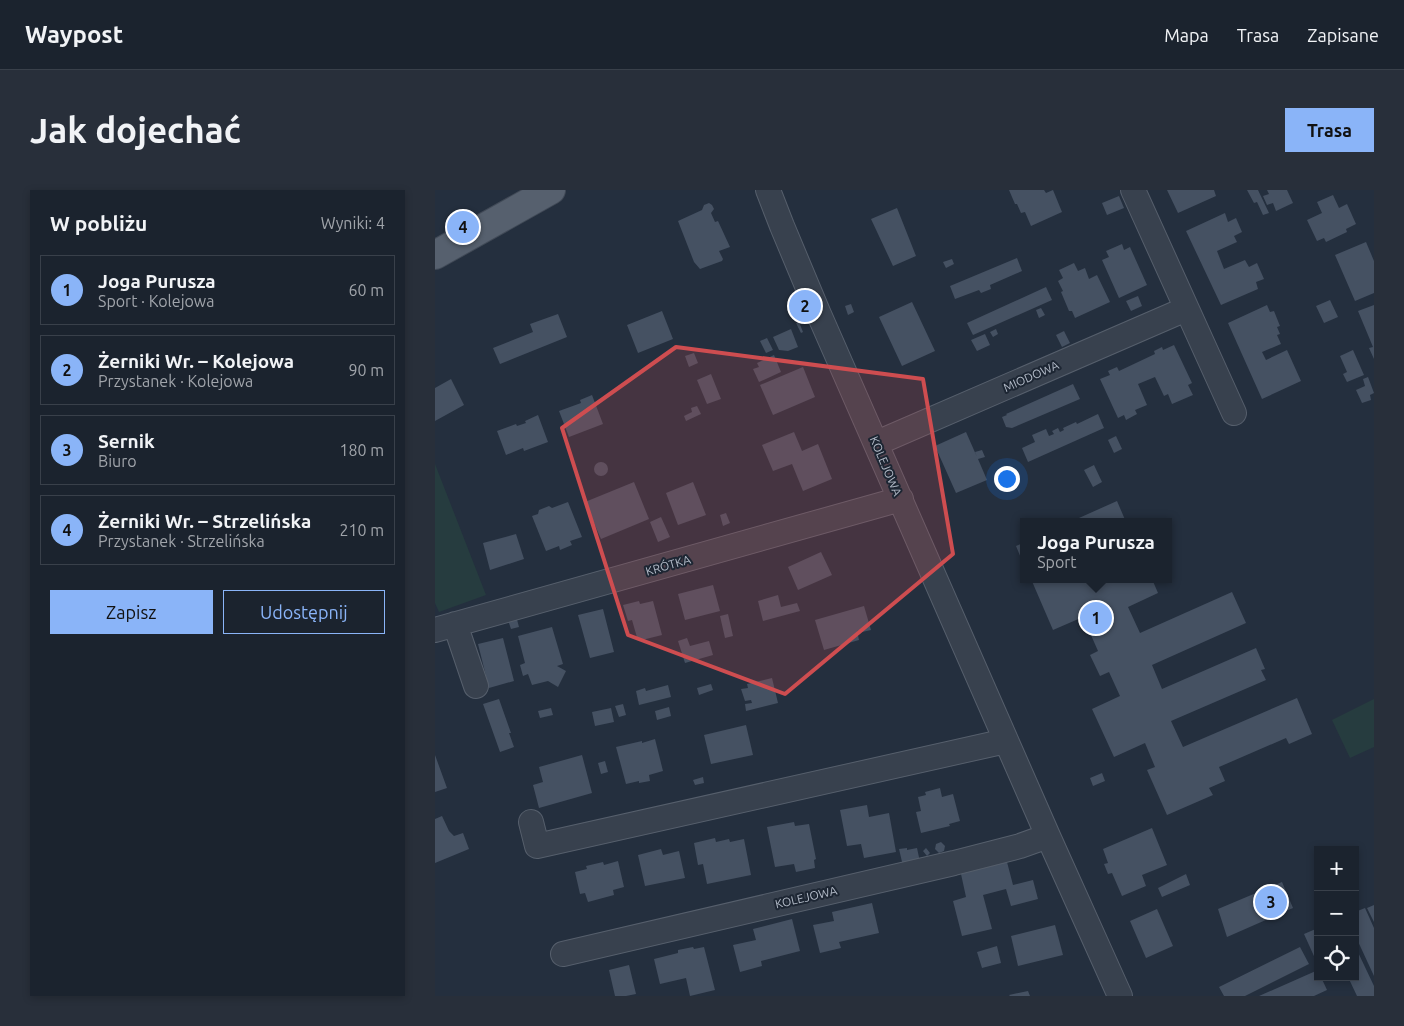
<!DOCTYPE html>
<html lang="pl">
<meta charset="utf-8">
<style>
body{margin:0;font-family:Ubuntu,sans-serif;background:#282f3a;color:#f1f3f6}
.controls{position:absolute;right:15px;bottom:15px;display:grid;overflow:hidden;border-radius:0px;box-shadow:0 2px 8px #0003}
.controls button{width:45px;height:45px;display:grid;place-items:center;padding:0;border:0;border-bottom:1px solid #39404a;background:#1b232e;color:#f1f3f6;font:25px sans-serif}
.you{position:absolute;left:571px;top:288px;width:18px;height:18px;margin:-12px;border:4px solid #fff;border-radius:50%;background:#1a73e8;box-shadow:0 0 0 8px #1a73e833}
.badge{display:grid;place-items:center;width:32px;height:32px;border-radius:50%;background:#8ab4f8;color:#111;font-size:16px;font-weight:700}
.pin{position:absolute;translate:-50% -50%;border:2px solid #fff;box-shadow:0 1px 5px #0006}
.popup{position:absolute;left:585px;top:328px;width:152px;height:65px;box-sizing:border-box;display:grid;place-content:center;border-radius:0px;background:#1b232e;filter:drop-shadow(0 1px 4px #0005);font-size:16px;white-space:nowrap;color:#a0a4aa}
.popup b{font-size:19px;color:#f1f3f6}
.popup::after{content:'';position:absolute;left:50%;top:100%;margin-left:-10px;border:10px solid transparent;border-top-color:#1b232e}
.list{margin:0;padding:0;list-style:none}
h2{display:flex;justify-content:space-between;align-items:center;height:65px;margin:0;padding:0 20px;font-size:21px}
h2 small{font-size:16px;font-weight:400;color:#a0a4aa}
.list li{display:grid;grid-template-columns:32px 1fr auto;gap:15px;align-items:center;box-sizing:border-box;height:70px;margin:0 10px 10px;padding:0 10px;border:1px solid #39404a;border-radius:0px}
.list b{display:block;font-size:19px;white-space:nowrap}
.list p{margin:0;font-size:16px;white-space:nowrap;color:#a0a4aa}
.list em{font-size:16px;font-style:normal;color:#a0a4aa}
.actions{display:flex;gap:10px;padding:15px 20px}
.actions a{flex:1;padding:11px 0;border:1px solid #8ab4f8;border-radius:0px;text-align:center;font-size:18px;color:#8ab4f8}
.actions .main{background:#8ab4f8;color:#111}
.icon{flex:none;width:28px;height:28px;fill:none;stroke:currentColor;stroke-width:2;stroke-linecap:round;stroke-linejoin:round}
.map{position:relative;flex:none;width:939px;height:806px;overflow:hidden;border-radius:0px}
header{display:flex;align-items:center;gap:30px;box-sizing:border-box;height:70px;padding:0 25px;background:#1b232e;border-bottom:1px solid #39404a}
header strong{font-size:24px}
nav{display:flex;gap:28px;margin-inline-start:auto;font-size:18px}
.intro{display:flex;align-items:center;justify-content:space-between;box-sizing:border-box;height:120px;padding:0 30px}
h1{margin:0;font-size:35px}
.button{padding:12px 22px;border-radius:0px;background:#8ab4f8;color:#111;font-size:18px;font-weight:700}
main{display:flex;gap:30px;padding:0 30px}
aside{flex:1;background:#1b232e;border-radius:0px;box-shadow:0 2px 8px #0003}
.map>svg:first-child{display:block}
.green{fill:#263c3f}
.building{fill:#455162}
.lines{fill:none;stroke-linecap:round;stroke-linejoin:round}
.minor-casing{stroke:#565f6c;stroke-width:26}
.major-casing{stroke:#414a57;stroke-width:30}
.minor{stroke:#38414e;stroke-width:24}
.major{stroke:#56606e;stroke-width:28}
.marked{fill:#ce4d50;fill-opacity:0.2;stroke:#ce4d50;stroke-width:4;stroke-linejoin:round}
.labels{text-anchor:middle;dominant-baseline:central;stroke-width:4;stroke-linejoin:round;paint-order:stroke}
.street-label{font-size:12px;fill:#b4bcc9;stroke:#1d2633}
</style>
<header>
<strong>Waypost</strong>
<nav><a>Mapa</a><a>Trasa</a><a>Zapisane</a></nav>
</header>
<div class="intro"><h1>Jak dojechać</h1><a class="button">Trasa</a></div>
<main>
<aside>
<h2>W pobliżu<small>Wyniki: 4</small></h2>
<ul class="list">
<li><span class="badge">1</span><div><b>Joga Purusza</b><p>Sport · Kolejowa</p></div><em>60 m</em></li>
<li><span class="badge">2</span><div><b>Żerniki Wr. – Kolejowa</b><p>Przystanek · Kolejowa</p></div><em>90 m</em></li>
<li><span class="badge">3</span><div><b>Sernik</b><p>Biuro</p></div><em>180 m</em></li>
<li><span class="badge">4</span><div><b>Żerniki Wr. – Strzelińska</b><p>Przystanek · Strzelińska</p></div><em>210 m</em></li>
</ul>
<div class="actions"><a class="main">Zapisz</a><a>Udostępnij</a></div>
</aside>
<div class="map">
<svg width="939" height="806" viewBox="0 0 939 806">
<rect width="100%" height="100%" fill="#242f3e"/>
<path class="green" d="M0,274l51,131 -47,17 -4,-9z
M939,509v48l-24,11 -18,-38z"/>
<path class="building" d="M574,0h35l2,3 7,-3 9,22 -31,14 -6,-14 -4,1 -4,-9h-2z
M732,0h47l2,6 -38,17z
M812,0h11l11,23 -6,2 -6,-13 -3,1z
M832,0h20l6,13 -17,8 -3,-8 -6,2 -4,-9 6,-2z
M898,5l6,13 8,-4 9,20 -10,5 1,3 -21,10 -2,-4 -7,3 -10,-21 15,-7 -5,-11z
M684,6l5,12 -17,7 -5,-12z
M274,13l3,2 2,4 -3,4 4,9 3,-1 12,26 -11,4 4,8 -1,2 -22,8 -6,-7 -16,-41 24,-11 2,-5z
M462,18l19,48 -23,10 -22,-47z
M790,23l3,9 8,-4 6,14 -8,4 3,6 -20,9 7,18 21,-9 4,7 8,-4 7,16 -8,3 2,7 -37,16 -35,-74z
M931,52l8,19v32l-19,8 -20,-46z
M687,54l2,6 6,-3 17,38 -28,13 -17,-38 7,-3 -3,-6z
M582,68l5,13 -32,14 1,4 -10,4 -2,-3 -24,9 -5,-13z
M517,69l2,5 -8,4 -3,-6z
M639,73l4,8 7,-3 4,11 8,-4 13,27 -35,16 -3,-7h-3l-8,-19 2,-1 -5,-10 5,-3 -4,-8z
M611,97l6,13 -79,35 -6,-12z
M703,106l4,10 -11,5 -5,-10z
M895,110l8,17 -14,6 -8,-17z
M477,112l23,49 -33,15 -23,-49z
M416,114l3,8 -6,3 -3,-9z
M832,115l3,7 4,-1 6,15 -3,1 3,7 -3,1 4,9 -19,8 4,8 21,-10 14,31 -39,18 -34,-76z
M939,115v54l-5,-11 4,-1 -15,-36z
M606,118l4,7 -6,3 -3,-8z
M227,121l11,28 -35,14 -11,-28z
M123,124l9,23 -67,27 -7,-16 40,-16 -3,-8z
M364,132l4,10 -2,1 -5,-10z
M356,139l7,18 -10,4 -9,-1 -6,-13z
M561,139l2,5 -5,3 -3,-5z
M629,141l6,12 -8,4 -6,-12z
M550,144l5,11 -13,6 -6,-11z
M332,148l6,12 -7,3 -6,-12z
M739,155l18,38 -4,2 5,10 -21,9 -4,-10 -4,2 -9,-19 -17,7 9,21 -12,5 2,4 -11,6 -2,-5 -6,3 -18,-39 10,-4 -2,-4 9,-4 2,4 36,-17 -1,-3 8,-4 1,3z
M918,160l11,25 -17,7 -4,-8 4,-2 -7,-16z
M259,163l4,10 -9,4 -4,-11z
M339,165l7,17 -22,10 -6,-13 6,-2 -2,-4z
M368,177l12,30 -42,18 -13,-30z
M276,184l10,25 -14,5 -10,-24z
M933,187l6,16 -4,2 1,5 -9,3 -6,-13 9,-4 -2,-7z
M16,189l13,26 -29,16v-33z
M638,194l7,15 -68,29 -6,-1 -4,-10 5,-2 -1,-1z
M157,205l11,29 -34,13 -10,-26 22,-8 -1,-3z
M262,216l4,8 -15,7 -2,-5 8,-4 -1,-4z
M663,224l6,14 -76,34 -6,-14 13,-6 -3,-7 14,-6 3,7 5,-2 -2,-3 6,-3 2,4 4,-2 -1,-2 13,-6 1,2z
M103,225l10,27 -24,9 -1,-3 -17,7 -9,-24 19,-7 1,2 9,-3 -1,-2z
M359,242l8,19 16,-7 14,35 -29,12 -11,-27 -19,7 -11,-26z
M531,242l11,25 -2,-5 7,-2 3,7 -7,2 9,21 -31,13 -21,-47z
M681,246l6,13 -8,4 -6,-13z
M159 279a7 7 0 1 1 14 0a7 7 0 1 1-14 0Z
M659,275l8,17 -9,5 -9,-17z
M199,292l15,37 -48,20 -16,-37z
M258,292l13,33 -28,10 -12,-32z
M682,311l9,21h-56z
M133,312l14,35 -12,4 2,4 -12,5 -1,-4 -13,5 -14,-35 6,-2 1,-4 10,-4 3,2z
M291,323l4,10 -7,3 -3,-11z
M226,327l9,20 -12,5 -8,-20z
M81,344l8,25 -34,11 -7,-27z
M588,353v20l-7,-17z
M386,362l11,23 -34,15 -10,-23z
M596,389h121l6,14 -30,14 12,26 92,-41 14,31 -94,42 10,24 94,-41 9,21 -4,1 5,10 -95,41 12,26 114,-49 15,36 -23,10 -3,-6 -67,29 6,14 -16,7 4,7 -46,20 -20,-45 8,-3 -10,-24 -31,14 -22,-48 28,-13 -11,-24 -9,4 -10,-21 8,-4 -15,-34 -30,13z
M278,395l7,26 -35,9 -7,-26z
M343,405l3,12 16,-4 3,8 -37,10 -5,-20z
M204,411l1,3 13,-3 9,34 -24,6 -6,-21 -4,1 -5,-16z
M429,416l7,24 -9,2 -1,-2 -4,1 2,9 -35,10 -9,-30z
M168,419l11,43 -24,6 -12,-43z
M80,422l4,15 -8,2 -5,-15z
M293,424l5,22 -8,2 -5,-22z
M117,437l8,27 -6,1 6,-1 3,10 -6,2 9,5 -8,16 -10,-6 -16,4 -4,-11 -5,2 -3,-11 5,-2 -7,-27z
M68,448l11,43 -25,7 -11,-44z
M252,448l3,8 19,-5 4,14 -28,8 -7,-22z
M337,488l6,25 -32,8 -1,-7 7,-1 -1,-3 -6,1 -4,-12 7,-1 -1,-4z
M276,494l2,6 -14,5 -2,-7z
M233,495l3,12 -32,8 -3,-14 9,-3 1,3z
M64,509l12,34h-2l5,14 -14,5 -17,-48z
M188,514l3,11 -7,2 -4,-11z
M234,517l2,9 -14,4 -2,-9z
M116,518l2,7 -13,3 -2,-7z
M176,518l3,14 -19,4 -3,-14z
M311,535l7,30 -42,9 -7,-29z
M220,549l8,32 -14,4 1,6 -11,2v-2l-13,3 -10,-37 26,-6v2z
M0,565l12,33 -12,4z
M147,565l10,38 -53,15 -6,-23 10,-3 -4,-15z
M170,571l3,11 -7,2 -3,-11z
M667,583l3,8 -12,5 -3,-8z
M268,587l1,6 -9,2 -2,-5z
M505,598l2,9 11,-3 7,27 -11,3 1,2 -29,7 -5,-21 5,-1 -3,-14 8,-2 -1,-3z
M432,615l2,12 20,-4 7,39 -32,6 -3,-14 -14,2 -7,-36z
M7,626l7,15 5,5 9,-3 6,16 -34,14v-44z
M359,632l1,4 14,-2 7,35 -2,1 1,8 -19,4 -2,-8 -19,3 -8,-40z
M717,638l15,37 -25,10 4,11 -24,10 -10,-23 -4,1 -4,-10 4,-1 -5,-14z
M280,648l1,4 13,-3 1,3 14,-3 7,36 -44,9 -4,-20 -5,1 -4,-22z
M506,652l4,4 -1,5 -5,2 -4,-4 1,-5z
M472,658v2l10,-2 3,14 -17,4 -4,-17z
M491,658l4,5 -3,3 -4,-5z
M226,659l2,6 16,-4 6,27 -40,8 -7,-31z
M183,671l6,26 -11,3 1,5 -26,7 -3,-9 -5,1 -5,-22 12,-3 -1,-3 17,-4 1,3z
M572,672l6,23 20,-5 5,19 -27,7 -5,-17 -23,6 9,34 -30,7 -9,-35 13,-4 -5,-23z
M751,684l4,11 -28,12 -4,-9z
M847,692l11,26 -66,29 -9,-28z
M437,713l7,30 -40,9 2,6 -21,5 -7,-28 21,-4 -2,-9z
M939,715v17l-7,-14z
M930,718l9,20v48l-19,-41v-23z
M722,719l16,37 -27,12 -16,-37z
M357,729l8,32 -39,10 1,5 -22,6 -7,-27 23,-5 -3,-11z
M620,735l8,30 -45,11 -7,-30z
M883,738v37l-14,-31z
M562,756l4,17 -19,5 -5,-16z
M920,756l19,40v10h-17l-9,-19h7z
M258,757l1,2 10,-2 11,43 -25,6 -4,-18 -26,6 -6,-25 24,-6v-3z
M865,757l9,17 -64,32h-21l-5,-9z
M194,775l7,29 -10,2h-11l-6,-26z
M883,780v7h3l6,13 -13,6h-55z
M593,801l2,5h-20l-1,-1z"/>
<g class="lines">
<g class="minor-casing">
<path id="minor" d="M333,0l14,36 36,86 230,524 72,160
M698,0l101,223
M442,253l309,-134
M20,434l21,62
M0,440l466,-131
M96,632l6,24 469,-105
M128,764l391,-91 66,-17 28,-10"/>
</g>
<g class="major-casing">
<path id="major" d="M0,65l116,-65"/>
</g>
<use href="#minor" class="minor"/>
<use href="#major" class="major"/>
</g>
<path class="marked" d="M241,157l247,32 30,175 -168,140 -157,-59 -66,-207z"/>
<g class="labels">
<g class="street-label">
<text transform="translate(596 186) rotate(-24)">MIODOWA</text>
<text transform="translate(451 276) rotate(67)">KOLEJOWA</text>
<text transform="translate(233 375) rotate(-16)">KRÓTKA</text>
<text transform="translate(371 707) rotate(-13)">KOLEJOWA</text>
</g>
</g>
</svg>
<div class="controls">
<button>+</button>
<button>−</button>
<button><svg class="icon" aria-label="locate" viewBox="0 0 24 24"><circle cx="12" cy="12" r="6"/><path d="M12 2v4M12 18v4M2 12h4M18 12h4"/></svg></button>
</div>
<div class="you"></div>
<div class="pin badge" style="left:661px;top:428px">1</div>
<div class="popup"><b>Joga Purusza</b>Sport</div>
<div class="pin badge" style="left:370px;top:116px">2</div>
<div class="pin badge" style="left:836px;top:712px">3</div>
<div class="pin badge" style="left:28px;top:37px">4</div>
</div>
</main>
